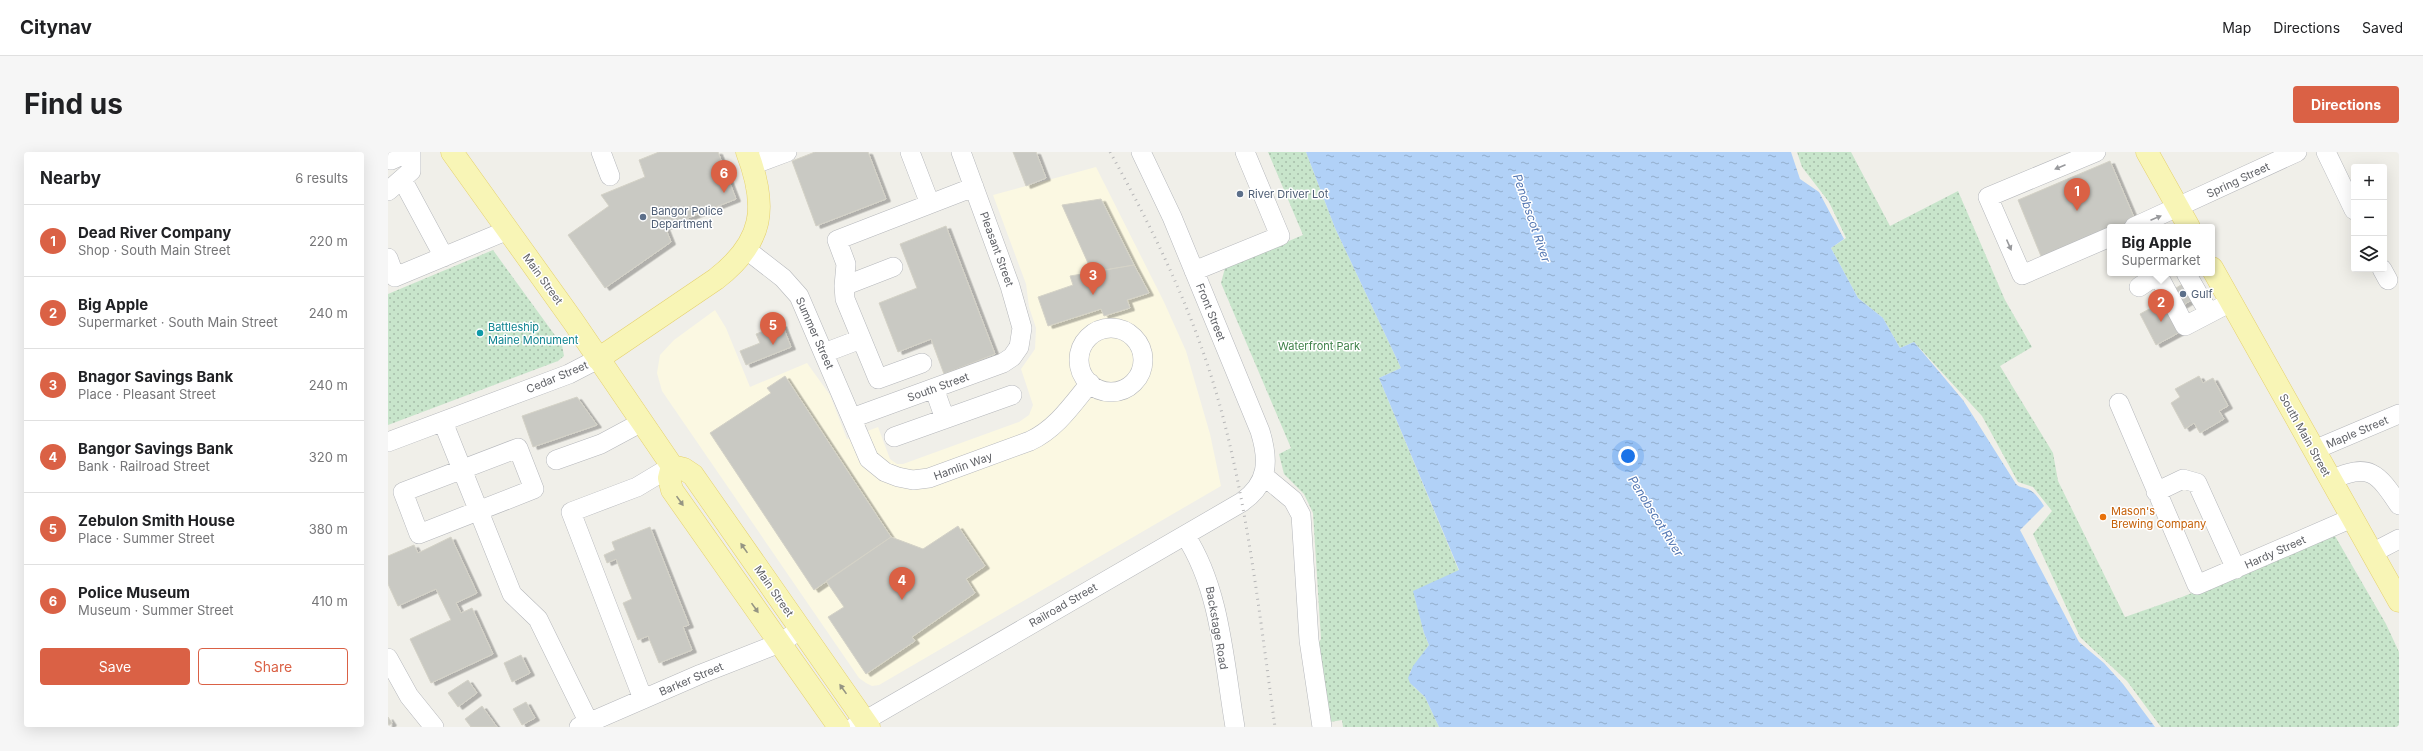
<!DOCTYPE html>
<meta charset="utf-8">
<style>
body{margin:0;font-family:Inter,sans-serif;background:#f6f6f6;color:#202124}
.controls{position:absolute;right:12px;top:12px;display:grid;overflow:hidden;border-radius:4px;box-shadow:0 4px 16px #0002}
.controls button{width:36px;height:36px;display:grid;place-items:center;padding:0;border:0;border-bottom:1px solid #e0e0e0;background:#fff;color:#202124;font:20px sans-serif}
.you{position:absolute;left:1240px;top:304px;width:14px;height:14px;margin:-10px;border:3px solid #fff;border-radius:50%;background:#1a73e8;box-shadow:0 0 0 6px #1a73e833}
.badge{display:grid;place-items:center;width:26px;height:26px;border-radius:50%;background:#da6145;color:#fff;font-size:13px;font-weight:700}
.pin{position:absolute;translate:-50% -33px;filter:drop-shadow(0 1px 2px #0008)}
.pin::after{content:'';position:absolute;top:21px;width:14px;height:12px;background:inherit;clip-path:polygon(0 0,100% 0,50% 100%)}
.popup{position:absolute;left:1719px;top:72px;width:108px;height:52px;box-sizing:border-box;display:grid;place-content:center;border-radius:4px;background:#fff;filter:drop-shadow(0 1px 3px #0005);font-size:13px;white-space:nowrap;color:#757577}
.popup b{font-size:15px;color:#202124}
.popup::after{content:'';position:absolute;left:50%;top:100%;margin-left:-8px;border:8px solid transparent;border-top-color:#fff}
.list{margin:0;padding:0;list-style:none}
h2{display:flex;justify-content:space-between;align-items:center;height:52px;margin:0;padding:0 16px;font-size:17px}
h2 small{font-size:13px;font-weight:400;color:#757577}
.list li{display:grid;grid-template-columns:26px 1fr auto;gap:12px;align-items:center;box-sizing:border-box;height:72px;padding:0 16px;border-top:1px solid #e0e0e0}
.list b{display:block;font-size:15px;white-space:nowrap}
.list p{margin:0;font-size:13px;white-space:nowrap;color:#757577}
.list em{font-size:13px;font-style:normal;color:#757577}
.actions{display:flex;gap:8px;padding:12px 16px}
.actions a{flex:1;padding:9px 0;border:1px solid #da6145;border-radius:4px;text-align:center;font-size:14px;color:#da6145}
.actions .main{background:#da6145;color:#fff}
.icon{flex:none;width:22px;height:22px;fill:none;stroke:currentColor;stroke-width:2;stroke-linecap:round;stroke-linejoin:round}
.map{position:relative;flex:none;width:2011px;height:575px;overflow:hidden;border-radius:4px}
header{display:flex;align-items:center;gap:24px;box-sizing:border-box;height:56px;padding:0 20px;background:#fff;border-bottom:1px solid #e0e0e0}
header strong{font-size:19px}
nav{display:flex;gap:22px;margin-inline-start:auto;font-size:14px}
.intro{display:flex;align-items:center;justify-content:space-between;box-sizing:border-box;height:96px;padding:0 24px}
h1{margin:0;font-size:28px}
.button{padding:10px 18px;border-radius:4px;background:#da6145;color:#fff;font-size:14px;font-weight:700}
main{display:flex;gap:24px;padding:0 24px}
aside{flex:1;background:#fff;border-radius:4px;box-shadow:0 4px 16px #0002}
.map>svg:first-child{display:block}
.commercial{fill:#fbf8e2}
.grass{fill:url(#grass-dots)}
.water{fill:url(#water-ripples)}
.building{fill:#c9c9c3;stroke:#d4d2c7;filter:url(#shadow)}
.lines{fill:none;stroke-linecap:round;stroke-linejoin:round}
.minor-casing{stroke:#b5b7bb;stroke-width:20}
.major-casing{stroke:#e5d16d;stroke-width:23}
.minor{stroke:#fff;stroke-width:19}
.major{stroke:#f8f5b6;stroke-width:22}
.rail{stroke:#b6b6b7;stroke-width:3;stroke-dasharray:1 5;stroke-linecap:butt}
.oneway{fill:#98999c}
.oneway2{fill:#959583}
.service-dot{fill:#5c6f8a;stroke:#fff;stroke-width:1.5}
.culture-dot{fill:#0f9aa8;stroke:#fff;stroke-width:1.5}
.food-dot{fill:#e8710a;stroke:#fff;stroke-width:1.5}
.labels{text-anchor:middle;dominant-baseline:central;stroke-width:3;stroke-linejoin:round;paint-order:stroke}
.street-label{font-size:11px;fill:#606267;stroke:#fff}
.service-label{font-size:11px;fill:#4e5e75;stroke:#fff;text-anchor:start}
.culture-label{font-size:11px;fill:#0d838f;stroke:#fff;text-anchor:start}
.park-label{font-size:11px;fill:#3e8048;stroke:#fff}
.food-label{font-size:11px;fill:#c56008;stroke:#fff;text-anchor:start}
.water-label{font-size:12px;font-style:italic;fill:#5276b2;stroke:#fff}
</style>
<header>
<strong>Citynav</strong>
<nav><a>Map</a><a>Directions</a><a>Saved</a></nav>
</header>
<div class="intro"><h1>Find us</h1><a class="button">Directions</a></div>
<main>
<aside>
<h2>Nearby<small>6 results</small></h2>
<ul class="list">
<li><span class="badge">1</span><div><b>Dead River Company</b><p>Shop · South Main Street</p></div><em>220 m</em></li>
<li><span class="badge">2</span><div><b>Big Apple</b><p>Supermarket · South Main Street</p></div><em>240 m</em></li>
<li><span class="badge">3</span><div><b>Bnagor Savings Bank</b><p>Place · Pleasant Street</p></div><em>240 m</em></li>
<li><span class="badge">4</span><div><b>Bangor Savings Bank</b><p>Bank · Railroad Street</p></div><em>320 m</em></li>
<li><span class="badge">5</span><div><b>Zebulon Smith House</b><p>Place · Summer Street</p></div><em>380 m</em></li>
<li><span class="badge">6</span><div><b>Police Museum</b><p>Museum · Summer Street</p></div><em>410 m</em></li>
</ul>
<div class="actions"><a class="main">Save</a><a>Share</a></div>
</aside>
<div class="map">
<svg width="2011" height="575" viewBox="0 0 2011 575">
<defs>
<pattern id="grass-dots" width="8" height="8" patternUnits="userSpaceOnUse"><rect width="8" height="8" fill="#c8e5cb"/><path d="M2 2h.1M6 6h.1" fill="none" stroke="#a6bda9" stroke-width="1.8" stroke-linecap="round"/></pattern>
<pattern id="water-ripples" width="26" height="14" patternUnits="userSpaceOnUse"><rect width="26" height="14" fill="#b1d1f7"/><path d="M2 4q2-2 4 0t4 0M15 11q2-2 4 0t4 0" fill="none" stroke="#93adcc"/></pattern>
<filter id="shadow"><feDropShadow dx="4.5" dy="2.5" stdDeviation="0" flood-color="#0004"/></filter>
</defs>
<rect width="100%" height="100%" fill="#f0efe9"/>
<path class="commercial" d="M708,15l68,135 22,49 24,83 11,52 -342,199 -7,1 -6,-3 -7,-5 -197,-287 -5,-18 3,-18 14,-15 41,-30 11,18 24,59 57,-24 23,32 17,44 31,-12 12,32 7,5h6l116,-42 10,-7 4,-10 -12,-36 14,-20 1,-21 -7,-21 -3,-23 -33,-89z"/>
<path class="grass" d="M880,0h38l29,76 66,140 -22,10 80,193 -45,21 10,41 5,12 -19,27 4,15 11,10 14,30h-96l-1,-7 -12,2 -12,-78 3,-5 -8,-126 -9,-19 -20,-20 -5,-20 12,-6 -70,-165 4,-15 78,-33z
M1409,0h54l39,74 68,-35 47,109 27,47 -32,19 53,87 5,28 67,136 57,-20 153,-61 51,88 13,28v75h-238l-34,-46 -47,-44 -47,-103 19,-23 -19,-24 -15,-5 -36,-66 -68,-74 -14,6 -17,-30 -25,-20 -27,-50 15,-10 -17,-36 -27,-35z
M105,98l69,95 2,11 -6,5 -170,64v-131z"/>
<path class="water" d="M918,0h485l9,27 19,13 25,47 -13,9 27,50 25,20 17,30 14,-6 49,58 53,84c4,4 7,3 12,5 7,3 12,11 16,17l-24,24 59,112 25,21 19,21 32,43h-716l-14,-30 -15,-14 -2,-5 5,-12 16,-21 -5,-12 -11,-42 46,-21 -80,-192 22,-10 -66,-140z"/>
<path class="building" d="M271,0h59l18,47 -71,28 6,15 -66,46 -37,-53 41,-29 -8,-11 44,-18 -6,-17z
M427,0h53l18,47 -70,27 -24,-65z
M625,0h23l10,26 -20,8z
M1722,9l26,61 -11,5h-15v6l-67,28 -25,-61z
M713,47l33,66 -42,7 -30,-67z
M558,74l49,128 -51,20 -13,-35 -33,13 -19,-49 38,-15 -17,-44z
M746,113l15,28 -22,7 3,8 -26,8 -3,-7 -53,17 -10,-29 35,-12 -3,-9z
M1798,130l9,16 -15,9 -9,-16z
M1778,148l16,31 -26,14 -16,-31z
M394,172l9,23 -45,18 -6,-14 20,-8 -4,-9z
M397,224l106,161 -77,53 -104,-157 61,-40 -4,-5z
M1811,224l4,7 10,-5 15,28 -9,5 5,8 -24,14 -6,-10 -9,6 -14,-26 9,-6 -5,-8z
M189,245l20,28 -64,22 -11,-31z
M570,374l27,40 -19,13 9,14 -63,44 3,4 -49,33 -38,-57 16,-10 -18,-26 65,-44 32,12z
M262,375l39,98 -6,2 9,23 -33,13 -11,-27 -10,4 -15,-37 9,-4 -16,-40 -9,4 -3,-8 11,-5 -3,-8z
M63,385l26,56 -21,10 5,10 11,-5 21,46 -62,29 -21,-44 41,-19 -15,-31 -38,17 -10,-22v-28l26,-11 4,8z
M133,503l9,18 -18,9 -8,-19z
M80,528l9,13 -19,14 -10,-14z
M138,550l9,16 -13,7 -9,-16z
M94,554l15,21h-26l-6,-8z
M0,565l4,6 -4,3z"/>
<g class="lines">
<g class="minor-casing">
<path id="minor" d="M213,0l9,24
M522,0l20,52 -93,36 9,24 -2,22 1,13 33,80 44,-16
M1708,0l-108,45 34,78 88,-38
M1938,0l28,58
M3,8l18,-8
M364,13l35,-13
M14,27l42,78
M0,39l23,-20v-19
M542,52l44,-17
M1746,75l163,-75
M359,98l36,28 16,18 70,163 16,13 13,5 15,3 16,-2 101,-37c26,-12 42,-36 60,-58
M0,106l7,19 113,-47
M1994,117l6,11
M806,119l86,-35 -35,-84
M1798,121l23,40
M1770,123l27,51 46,-24
M456,134l49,-19
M1751,135l21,-14
M691 208a32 32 0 1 1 64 0a32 32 0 1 1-64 0Z
M436,201l37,-14
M546,236l11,31
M1731,251l78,182 155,-67
M464,266l151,-55 9,-6 7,-10 3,-19 -12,-42 -49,-134
M55,270l69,172 26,25 51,104
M506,285l118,-42
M0,290l181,-68 29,-15
M130,296l16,41 -115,45 -16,-42z
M1926,298l85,-36
M168,308l45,-16 41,-22
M876,324l29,24 8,15 8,125 13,87
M1943,328c38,-18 47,-7 68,25
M1768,340l27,-13 14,4 39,86
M797,383c36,55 39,128 50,192
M1984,401l27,-14
M0,506l21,38 25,31
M255,547l-72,-187 66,-25 35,-21
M191,575l122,-53 79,-31 21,-14
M466,575l388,-225c27,-19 27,-42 18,-71l-88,-214 -31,-65"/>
</g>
<g class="major-casing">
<path id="major" d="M64,0l121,169 99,145 12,3 9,6 176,252
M1759,0l42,75
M1824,116l187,333
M210,207l118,-80c48,-37 52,-72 31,-127
M284,314l-3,12 3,12 167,237"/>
</g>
<use href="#minor" class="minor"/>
<use href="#major" class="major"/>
<path class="rail" d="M722,0c48,86 91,176 115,273 25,99 36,201 50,302"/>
</g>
<defs><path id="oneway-solid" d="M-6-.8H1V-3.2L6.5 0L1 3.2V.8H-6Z"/></defs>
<g class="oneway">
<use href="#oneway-solid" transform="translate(1672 15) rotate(157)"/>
<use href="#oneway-solid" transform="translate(1768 66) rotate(-23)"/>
<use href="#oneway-solid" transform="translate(1621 93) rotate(66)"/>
</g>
<g class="oneway2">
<use href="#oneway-solid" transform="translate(292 349) rotate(55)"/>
<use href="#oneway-solid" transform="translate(356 396) rotate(-125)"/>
<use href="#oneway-solid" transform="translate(367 456) rotate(55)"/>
<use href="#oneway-solid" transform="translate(455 537) rotate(-125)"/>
</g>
<g class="service-dot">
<circle cx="852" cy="42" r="4"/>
<circle cx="255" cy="65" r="4"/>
<circle cx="1795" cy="142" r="4"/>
</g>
<circle class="culture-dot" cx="92" cy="181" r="4"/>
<circle class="food-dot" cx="1715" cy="365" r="4"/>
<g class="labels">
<g class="street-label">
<text transform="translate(1850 28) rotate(-25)">Spring Street</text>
<text transform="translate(609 97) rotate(70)">Pleasant Street</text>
<text transform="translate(155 127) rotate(54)">Main Street</text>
<text transform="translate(823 160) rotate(68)">Front Street</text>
<text transform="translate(427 181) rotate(66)">Summer Street</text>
<text transform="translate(169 225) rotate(-23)">Cedar Street</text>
<text transform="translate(550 235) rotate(-20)">South Street</text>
<text transform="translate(1969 280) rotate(-23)">Maple Street</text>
<text transform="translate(1917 283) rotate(61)">South Main Street</text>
<text transform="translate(575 314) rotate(-20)">Hamlin Way</text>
<text transform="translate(1887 400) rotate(-24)">Hardy Street</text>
<text transform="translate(386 439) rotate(55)">Main Street</text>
<text transform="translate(675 453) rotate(-30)">Railroad Street</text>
<text transform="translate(829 476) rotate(80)">Backstage Road</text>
<text transform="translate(303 527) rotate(-23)">Barker Street</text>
</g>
<g class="service-label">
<text x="860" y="42">River Driver Lot</text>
<text x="263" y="59">Bangor Police<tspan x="263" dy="13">Department</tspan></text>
<text x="1803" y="142">Gulf</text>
</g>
<g class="culture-label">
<text x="100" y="175">Battleship<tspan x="100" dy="13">Maine Monument</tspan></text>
</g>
<g class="park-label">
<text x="931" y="194">Waterfront Park</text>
</g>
<g class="food-label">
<text x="1723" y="359">Mason's<tspan x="1723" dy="13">Brewing Company</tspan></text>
</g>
<g class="water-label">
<text transform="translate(1144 66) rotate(71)">Penobscot River</text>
<text transform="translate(1268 364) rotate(58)">Penobscot River</text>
</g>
</g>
</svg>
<div class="controls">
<button>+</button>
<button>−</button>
<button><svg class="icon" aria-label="layers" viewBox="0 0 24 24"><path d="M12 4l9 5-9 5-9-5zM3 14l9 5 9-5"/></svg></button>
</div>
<div class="you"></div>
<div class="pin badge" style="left:1689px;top:59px">1</div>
<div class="pin badge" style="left:1773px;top:170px">2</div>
<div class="popup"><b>Big Apple</b>Supermarket</div>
<div class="pin badge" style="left:705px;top:143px">3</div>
<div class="pin badge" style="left:514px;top:448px">4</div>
<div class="pin badge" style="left:385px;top:193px">5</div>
<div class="pin badge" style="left:336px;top:41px">6</div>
</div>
</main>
